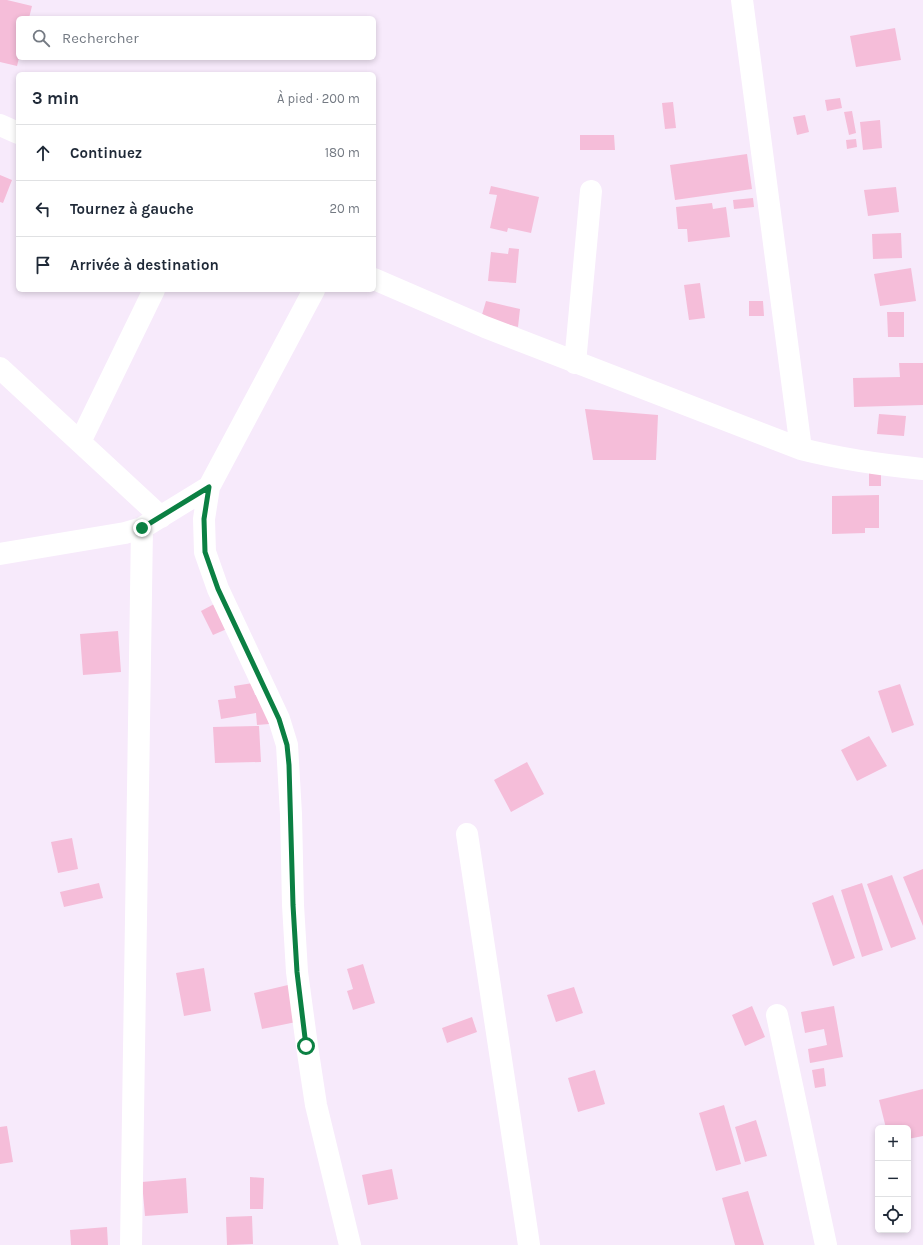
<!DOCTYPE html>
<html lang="fr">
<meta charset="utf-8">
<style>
body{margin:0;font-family:Karla,sans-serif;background:#f6f6f7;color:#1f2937}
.controls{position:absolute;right:12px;bottom:12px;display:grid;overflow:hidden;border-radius:6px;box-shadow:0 2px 6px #0003}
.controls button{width:36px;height:36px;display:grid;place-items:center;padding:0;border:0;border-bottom:1px solid #e0e1e3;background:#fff;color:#1f2937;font:20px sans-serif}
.stop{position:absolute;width:12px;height:12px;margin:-9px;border:3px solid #0b8043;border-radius:50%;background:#fff}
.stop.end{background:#0b8043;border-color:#fff;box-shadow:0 1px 4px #0008}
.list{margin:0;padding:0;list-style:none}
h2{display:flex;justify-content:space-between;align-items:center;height:52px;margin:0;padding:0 16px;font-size:17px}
h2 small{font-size:13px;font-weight:400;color:#747a83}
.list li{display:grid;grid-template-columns:26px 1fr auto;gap:12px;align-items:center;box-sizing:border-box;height:56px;padding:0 16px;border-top:1px solid #e0e1e3}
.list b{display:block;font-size:15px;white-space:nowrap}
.list em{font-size:13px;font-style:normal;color:#747a83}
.icon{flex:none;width:22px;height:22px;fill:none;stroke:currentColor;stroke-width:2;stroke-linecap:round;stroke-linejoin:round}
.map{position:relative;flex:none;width:923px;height:1245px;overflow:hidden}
.search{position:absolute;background:#fff;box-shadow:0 2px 6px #0003;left:16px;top:16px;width:360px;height:44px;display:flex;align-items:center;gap:10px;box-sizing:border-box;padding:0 14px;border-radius:6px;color:#747a83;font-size:15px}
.panel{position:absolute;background:#fff;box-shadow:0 2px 6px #0003;left:16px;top:72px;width:360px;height:220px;border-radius:6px}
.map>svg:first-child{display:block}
.building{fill:#f5bdd9}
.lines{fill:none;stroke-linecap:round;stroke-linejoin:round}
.minor{stroke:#fff;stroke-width:22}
.route{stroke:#0b8043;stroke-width:5}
</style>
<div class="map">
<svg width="923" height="1245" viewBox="0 0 923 1245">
<rect width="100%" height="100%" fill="#f7eafb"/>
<path class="building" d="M0,0h7l25,6 -3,12h-11v40h1l-2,8 -17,-4z
M895,28l6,32 -45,7 -6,-31z
M840,98l2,10 -15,3 -2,-11z
M673,102l3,26 -11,1 -3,-26z
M852,111l4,22 -7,2 -5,-23z
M805,115l4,17 -12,3 -4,-18z
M880,120l2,28 -19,2 -3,-28z
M580,135h34l1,15h-35z
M856,139l1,8 -10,2 -1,-9z
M747,154l5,35 -77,11 -5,-35z
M0,175l12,5 -9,23 -3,-1z
M491,186l48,11 -8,36 -23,-5 -1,4 -17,-4 7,-33 -8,-1z
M896,187l3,25 -31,4 -4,-26z
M753,198l1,9 -20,2 -1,-9z
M712,203l1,6 13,-2 4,30 -42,5 -1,-13h-9l-2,-22z
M901,233l1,25 -29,1 -1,-25z
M509,248l10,1 -3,34 -28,-2 3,-29 17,2z
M911,268l5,33 -36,5 -6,-32z
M700,283l5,35 -16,2 -5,-35z
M486,301l34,8 -2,18 -37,-9z
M749,301h14l1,15h-15z
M887,312h17v25h-16z
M899,363h24v42l-69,2 -1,-29 47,-1z
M585,409l73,6 -2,45h-63z
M879,414l27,2 -2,20 -27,-2z
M881,469v17h-12v-16z
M879,495v33h-14v5l-33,1v-38z
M216,603l13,25 -16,7 -12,-24z
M118,631l3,41 -38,3 -3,-41z
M253,683l2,12 9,-1 5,30 -12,1 -1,-12 -35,6 -3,-19 18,-2 -2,-12z
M900,684l14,41 -22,8 -14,-42z
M259,726l2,36 -46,1 -2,-36z
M869,736l18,30 -30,15 -16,-31z
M527,762l17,32 -33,18 -17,-32z
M72,838l6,31 -20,4 -7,-31z
M923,869v57l-20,-49z
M892,875l24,64 -25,9 -24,-64z
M99,883l4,15 -39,9 -4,-15z
M862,883l21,67 -21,7 -21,-67z
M833,895l22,63 -22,8 -21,-63z
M363,964l12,39 -22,7 -6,-19 6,-2 -6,-20z
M204,968l7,43 -27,5 -8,-43z
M288,985l8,37 -34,7 -8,-36z
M574,987l9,26 -27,9 -9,-27z
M752,1006l13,31 -20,9 -13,-31z
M834,1006l9,51 -33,6 -2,-14 19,-4 -3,-16 -19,4 -4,-21z
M472,1017l5,15 -30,11 -5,-15z
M824,1068l2,18 -11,2 -3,-18z
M595,1070l10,34 -27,8 -10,-34z
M923,1089v47l-15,3v-11h-22l-7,-28z
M724,1105l17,59 -25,7 -17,-58z
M756,1120l11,36 -22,6 -10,-35z
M7,1126l6,36 -13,2v-37z
M392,1169l6,30 -30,6 -6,-30z
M250,1177l14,1 -1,31h-13z
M186,1178l2,35 -43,3 -3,-34z
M748,1191l16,54h-29l-13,-47z
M252,1216l1,28 -26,1 -1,-28z
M107,1227l1,18h-37l-1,-15z"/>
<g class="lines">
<path class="minor" d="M742,0l59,449
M0,125l18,8
M374,279l111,48 316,122c40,10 81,16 122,20
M314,290l-105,197 -5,32 1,33 13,37 61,130 8,26 4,69 2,91 4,67 10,74 9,59 34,140
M575,363l16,-172
M0,368l161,149
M80,442l74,-152
M0,554l125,-21 17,-5 67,-41
M467,834l62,411
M777,1015l49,230
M131,1245l11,-717"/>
</g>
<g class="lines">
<path class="route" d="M142,528l67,-41 -5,32 1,33 13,37 61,130 8,26 2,20 4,140 4,67 9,74"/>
</g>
</svg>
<div class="controls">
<button>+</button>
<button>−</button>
<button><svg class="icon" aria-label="locate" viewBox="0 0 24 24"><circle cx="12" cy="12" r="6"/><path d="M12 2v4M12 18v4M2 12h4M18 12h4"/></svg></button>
</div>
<div class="stop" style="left:306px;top:1046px"></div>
<div class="stop end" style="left:142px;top:528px"></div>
<div class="search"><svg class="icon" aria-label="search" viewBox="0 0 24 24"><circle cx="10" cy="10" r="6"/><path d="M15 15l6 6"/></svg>Rechercher</div>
<section class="panel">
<h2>3 min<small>À pied · 200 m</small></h2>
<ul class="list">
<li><svg class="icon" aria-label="ahead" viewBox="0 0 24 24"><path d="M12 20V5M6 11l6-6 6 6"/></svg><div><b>Continuez</b></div><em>180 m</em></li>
<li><svg class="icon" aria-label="left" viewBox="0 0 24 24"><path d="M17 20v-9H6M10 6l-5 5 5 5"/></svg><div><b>Tournez à gauche</b></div><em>20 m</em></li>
<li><svg class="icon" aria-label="arrive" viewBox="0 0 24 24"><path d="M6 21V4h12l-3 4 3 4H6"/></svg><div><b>Arrivée à destination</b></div></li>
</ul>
</section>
</div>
